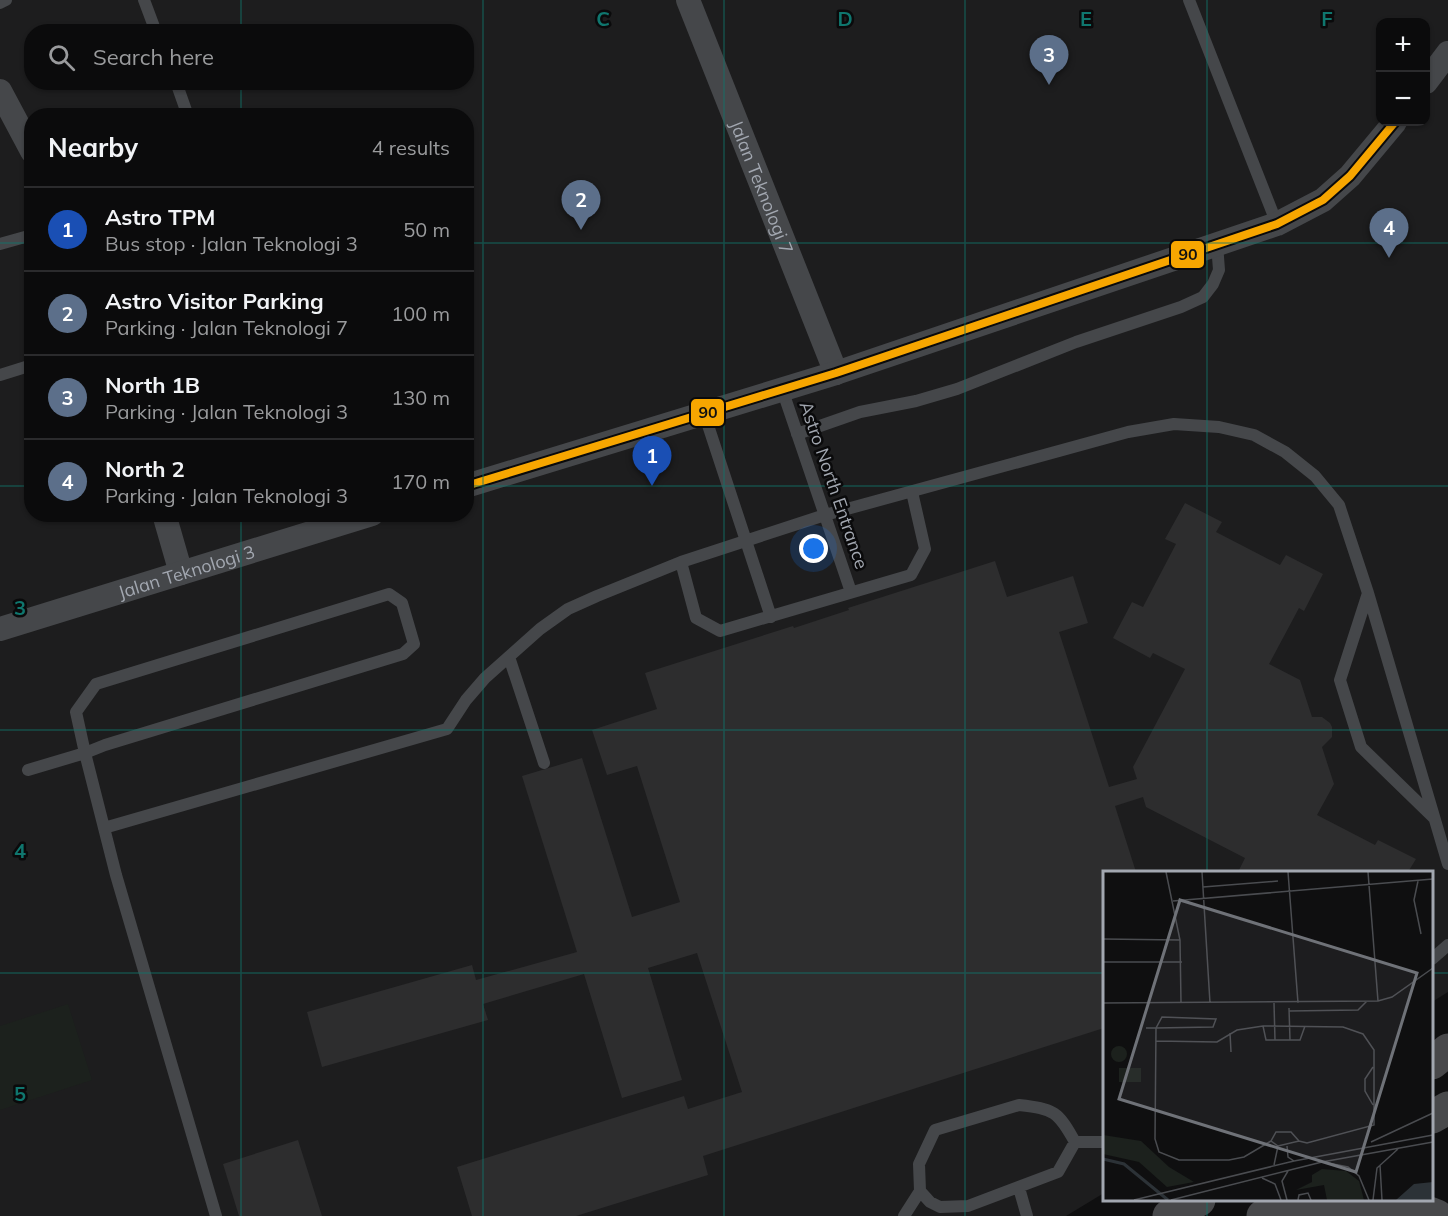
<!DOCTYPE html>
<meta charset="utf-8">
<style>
body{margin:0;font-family:Mulish,sans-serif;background:#19191a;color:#f1f3f6}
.controls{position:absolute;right:18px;top:18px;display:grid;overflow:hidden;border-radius:12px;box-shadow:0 2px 4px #0004}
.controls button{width:54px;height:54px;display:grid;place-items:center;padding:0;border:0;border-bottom:2px solid #2b2b2d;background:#0b0b0c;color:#f1f3f6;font:30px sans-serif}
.you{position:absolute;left:814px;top:549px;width:21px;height:21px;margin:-15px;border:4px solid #fff;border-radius:50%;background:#1a73e8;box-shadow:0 0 0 9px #1a73e833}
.badge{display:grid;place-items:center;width:39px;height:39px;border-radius:50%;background:#2563eb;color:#fff;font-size:20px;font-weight:700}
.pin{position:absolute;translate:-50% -50px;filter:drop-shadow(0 2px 3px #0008)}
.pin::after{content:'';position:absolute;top:32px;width:21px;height:18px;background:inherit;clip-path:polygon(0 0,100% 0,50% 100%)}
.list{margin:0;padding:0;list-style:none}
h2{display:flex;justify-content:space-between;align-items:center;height:78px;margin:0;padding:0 24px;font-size:26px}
h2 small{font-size:20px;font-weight:400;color:#9a9b9d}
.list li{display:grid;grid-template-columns:39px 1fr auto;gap:18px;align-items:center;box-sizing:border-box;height:84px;padding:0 24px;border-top:2px solid #2b2b2d}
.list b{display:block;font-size:22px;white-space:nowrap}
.list p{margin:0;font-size:20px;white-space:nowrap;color:#9a9b9d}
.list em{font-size:20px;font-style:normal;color:#9a9b9d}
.icon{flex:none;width:33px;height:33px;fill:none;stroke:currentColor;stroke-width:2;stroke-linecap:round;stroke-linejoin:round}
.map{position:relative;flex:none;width:1448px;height:1216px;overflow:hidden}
.search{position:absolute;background:#0b0b0c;box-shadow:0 2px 4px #0004;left:24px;top:24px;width:450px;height:66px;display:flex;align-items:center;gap:15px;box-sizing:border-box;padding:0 21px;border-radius:24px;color:#9a9b9d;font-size:22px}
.panel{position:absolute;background:#0b0b0c;box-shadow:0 2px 4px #0004;left:24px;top:108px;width:450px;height:414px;border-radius:24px}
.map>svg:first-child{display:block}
.built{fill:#1d1d1e;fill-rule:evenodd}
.green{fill:#1c211d}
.building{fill:#2d2d2e}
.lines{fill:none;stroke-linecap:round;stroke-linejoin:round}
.service{stroke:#45474a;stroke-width:12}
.minor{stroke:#45474a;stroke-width:24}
.trunk{stroke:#48494b;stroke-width:33}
.motorway{stroke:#48484a;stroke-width:33}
.bus-1-casing{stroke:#0a0a0b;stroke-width:12}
.bus-1{stroke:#f7a600;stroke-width:8}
.grid{fill:none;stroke:#0f766e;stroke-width:1.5;stroke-opacity:0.55}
.labels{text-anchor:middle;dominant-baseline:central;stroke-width:5;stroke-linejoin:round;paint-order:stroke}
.street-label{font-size:18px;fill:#a2a7b0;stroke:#0a0a0b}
.inset-river{fill:none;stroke:#2c3237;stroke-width:3}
.inset-road{fill:none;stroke:#4a4c50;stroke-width:1.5}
.view{fill:#6f7278;fill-opacity:0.15;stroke:#6f7278;stroke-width:3}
.inset-edge{fill:none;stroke:#a2a7b0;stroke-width:3}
.grid-label{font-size:20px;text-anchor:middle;font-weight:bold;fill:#0f766e;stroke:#0a0a0b;stroke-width:5;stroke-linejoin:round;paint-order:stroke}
.line-badge{stroke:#0a0a0b;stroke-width:2}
.pale-badge-label{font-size:16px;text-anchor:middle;font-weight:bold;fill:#111}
</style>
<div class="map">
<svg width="1448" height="1216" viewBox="0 0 1448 1216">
<rect width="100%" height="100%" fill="#0f0f10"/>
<path class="built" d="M0,0h1448v992l-16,10v-130h-328v321l-38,23h-1066zM1380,22h46v100h-46zM32,32h434v50h-434zM32,116h434v398h-434z"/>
<path class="green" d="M68,1004l24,76 -92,30v-84z"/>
<path class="building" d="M1185,503l37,19 -6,10 64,33 6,-10 37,19 -19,37 -5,-3 -30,56 31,16 12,37h10l8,6 2,4v10l-10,10 12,37 -17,31 58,30 3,-5 38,19 -8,13h-170l7,-14 -99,-51 -3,-10 -28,9 21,66h-32v156l-401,128 5,19 -132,41h-104l-15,-49 227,-71 4,13 54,-17 -45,-139 -49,15 34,112 -60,18 -38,-124 -101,30 5,16 -166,47 -15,-55 165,-47 4,15 101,-28 -55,-176 60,-18 50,159 48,-15 -43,-136 -30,9 -15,-45 65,-21 -12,-36 148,-47 1,2 55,-18 -1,-2 147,-47 12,36 66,-21 15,47 -29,9 50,155 28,-8 -4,-12 52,-98 -32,-16 -3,5 -37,-20 19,-36 11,5 33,-63 -11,-5z
M298,1140l24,76h-83l-16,-52z"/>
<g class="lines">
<path class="service" d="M144,0l12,32
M1189,0l88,224
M0,3l6,-3
M176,82l12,34
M0,244l32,-9
M0,375l32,-10
M782,389l69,203
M704,413l67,204
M797,434l63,-22 56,-11 41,-12 119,-47 105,-35 22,-10 10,-13 6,-14 -2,-26
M681,562l15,56 24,13 191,-56 14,-26 -13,-57
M1368,593l-28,87 21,67 73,71
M509,657l35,106
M28,770l57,-17 -9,-41 20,-28 293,-90 13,9 12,41 -11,10 -298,91 -20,8 31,122 100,341
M104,828l343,-99 19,-29 19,-22 55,-49 28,-20 29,-13 84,-34 144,-47 303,-83 46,-8 45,3 35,8 31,17 30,24 24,29 29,88 80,271
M1432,959l16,-14
M1019,1105c35,4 39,6 56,37l-17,30 -90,34 -28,1 -10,-5 -10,-11 -1,-27 16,-34z
M1075,1142h29
M1019,1188l8,28
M904,1216l16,-25"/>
<g class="minor">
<path id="s1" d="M688,0l148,373"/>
<path d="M1426,82l22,-29"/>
<path d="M0,91l32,60"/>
<path d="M466,486l370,-113 441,-149 46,-24 27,-24 45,-54"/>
<path d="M164,514l17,59"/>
<path id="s2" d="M0,629l372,-115"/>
</g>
<path class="trunk" d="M1432,1117l16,-9
M1169,1216l30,-16
M1263,1216c52,-10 123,-21 174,0"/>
<path class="motorway" d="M1432,1063l16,-13"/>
<g class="bus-1-casing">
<path id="bus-1" d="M466,486l370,-113 441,-149 46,-24 27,-24 45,-54"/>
</g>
<use href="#bus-1" class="bus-1"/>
</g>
<path class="grid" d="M241,0v32M483,0v1216M724,0v1216M965,0v1216M1207,0v872M241,82v34M0,243h32M466,243h982M0,486h32M466,486h982M241,514v702M0,730h1448M0,973h1104M1432,973h16M1207,1200v16"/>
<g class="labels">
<g class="street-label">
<text stroke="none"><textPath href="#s1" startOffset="201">Jalan Teknologi 7</textPath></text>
<text transform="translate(834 485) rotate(71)">Astro North Entrance</text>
<text stroke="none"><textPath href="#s2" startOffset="195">Jalan Teknologi 3</textPath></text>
</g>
</g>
<g transform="translate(1103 871)">
<rect width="330" height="330" fill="#0f0f10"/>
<path d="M8 183a8 8 0 1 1 16 0a8 8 0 1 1-16 0ZM16,197h22v14h-22zM0,264l38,6 28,26 25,15 -27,5 -28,-25 -36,-8zM219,298l24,2 13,10 5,19h-37l-3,-15 -28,5 16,-8v-7z" fill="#1c211d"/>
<path d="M330,311v18h-37l18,-16z" fill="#2c3237"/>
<path class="inset-river" d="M0,288l21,5 44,36"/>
<path class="inset-road" d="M63,1l14,68 1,63M99,1l8,131M185,1l10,131M265,1l10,129M315,10l-4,19 7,34M100,16l75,-6M70,30l260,-22M0,68l77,1M0,91h79M0,132l275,-2 14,-4 41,-29M171,132l1,37M186,137l1,32M186,140l69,-1 9,-9M160,155l3,14h34l5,-14M43,157h10l6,-11 54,2 -3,8 -57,1 -1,111 4,13 20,8h50l15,-3 27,-16M127,162l1,19M53,170l61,1 20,-12 26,-4 80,1 20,7 11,16v75l-67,18 -8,-2 -21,5 -7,-5 5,-9h15l8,9M270,234l-8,-14v-12l8,-12M268,271l62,-29M184,275l1,11 6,4M225,292l20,4 11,9 10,24M171,294l4,-19M277,294l2,35M159,307l13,6 6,16M31,329l160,-39 139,-26M68,329l151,-38 111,-20M184,329l-5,-19 6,-10M195,329l1,-5 9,-2 3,7M270,329l4,-32 21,-19"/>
<path class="view" d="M77,29l237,73 -61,199 -237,-73z"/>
<rect width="330" height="330" class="inset-edge"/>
</g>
<g class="grid-label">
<text x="603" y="26">C</text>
<text x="845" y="26">D</text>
<text x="1086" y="26">E</text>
<text x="1327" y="26">F</text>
<text x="20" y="615">3</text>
<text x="20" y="858">4</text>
<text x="20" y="1101">5</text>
</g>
<g class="line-badge">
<rect x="1170" y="240" width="35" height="29" rx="6" fill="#f7a600"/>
<rect x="690" y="398" width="35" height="29" rx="6" fill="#f7a600"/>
</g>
<g class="pale-badge-label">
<text x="1188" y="260">90</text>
<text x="708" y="418">90</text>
</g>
</svg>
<div class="controls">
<button>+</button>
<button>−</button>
</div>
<div class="you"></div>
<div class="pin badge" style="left:652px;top:486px;background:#1a4fb4">1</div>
<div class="pin badge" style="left:581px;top:230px;background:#5c6f8a">2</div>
<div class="pin badge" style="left:1049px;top:85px;background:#5c6f8a">3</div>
<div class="pin badge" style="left:1389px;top:258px;background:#5c6f8a">4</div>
<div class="search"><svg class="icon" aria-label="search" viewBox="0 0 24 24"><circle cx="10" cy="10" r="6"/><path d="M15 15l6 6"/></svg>Search here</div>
<section class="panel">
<h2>Nearby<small>4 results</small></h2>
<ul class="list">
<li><span class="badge" style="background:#1a4fb4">1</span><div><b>Astro TPM</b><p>Bus stop · Jalan Teknologi 3</p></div><em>50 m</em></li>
<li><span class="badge" style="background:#5c6f8a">2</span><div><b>Astro Visitor Parking</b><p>Parking · Jalan Teknologi 7</p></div><em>100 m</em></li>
<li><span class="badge" style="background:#5c6f8a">3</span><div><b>North 1B</b><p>Parking · Jalan Teknologi 3</p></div><em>130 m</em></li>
<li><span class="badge" style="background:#5c6f8a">4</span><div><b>North 2</b><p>Parking · Jalan Teknologi 3</p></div><em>170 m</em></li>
</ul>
</section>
</div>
